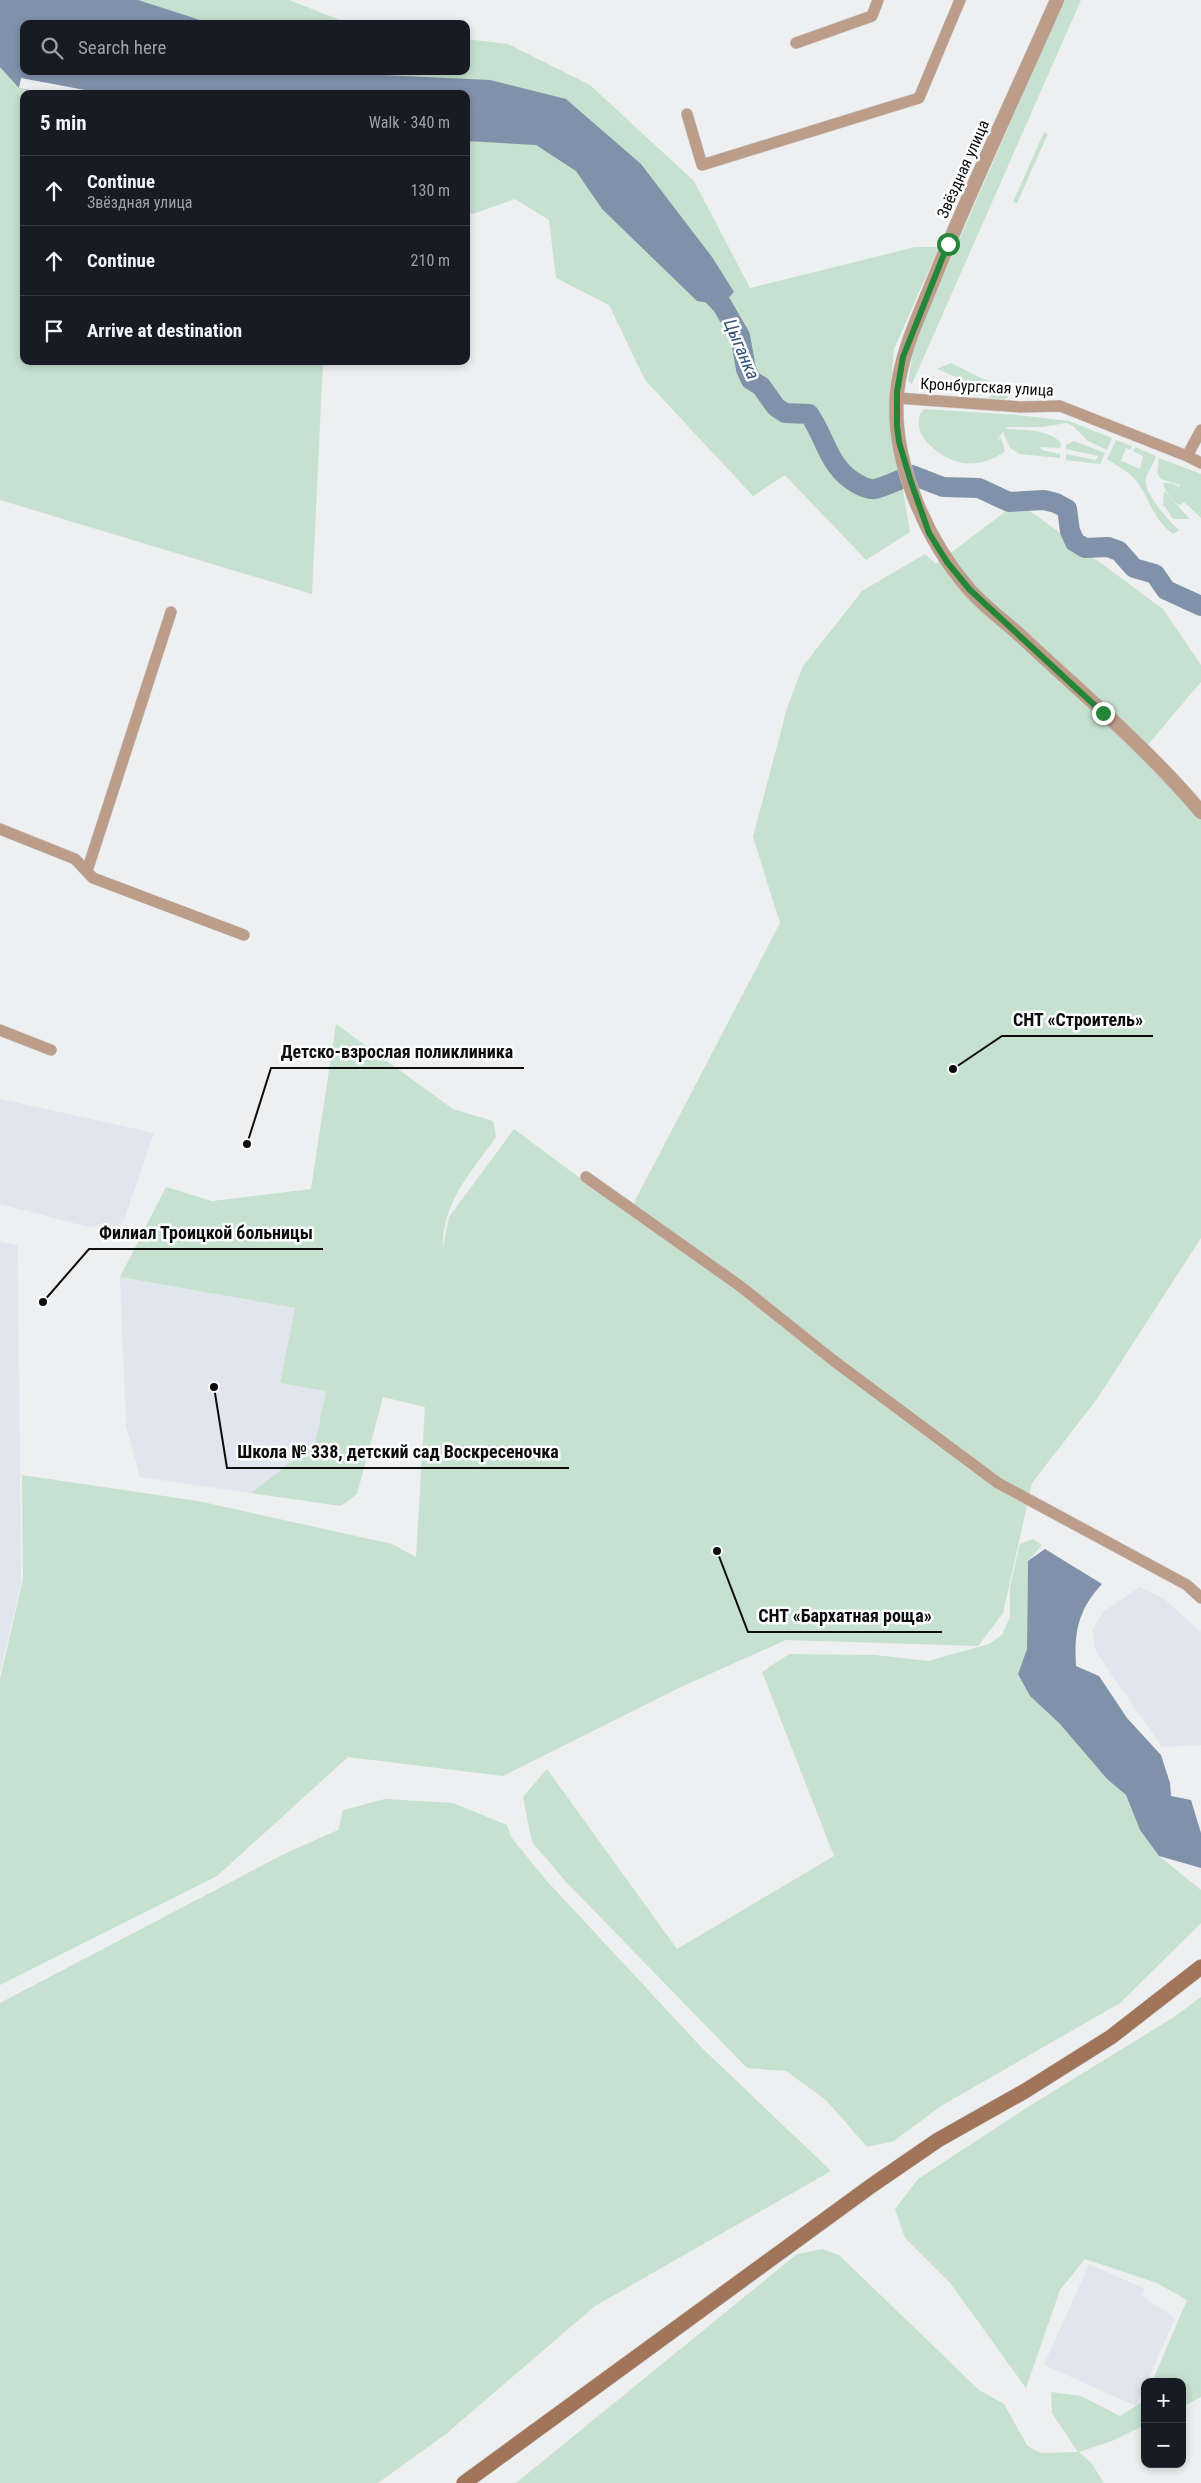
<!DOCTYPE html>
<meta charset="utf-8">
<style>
body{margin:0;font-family:"Roboto Condensed",sans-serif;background:#20242c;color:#f1f3f6}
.controls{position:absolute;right:15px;bottom:15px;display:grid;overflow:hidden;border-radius:10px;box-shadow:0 2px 8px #0003}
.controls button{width:45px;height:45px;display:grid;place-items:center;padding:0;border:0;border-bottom:1px solid #363941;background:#171b24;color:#f1f3f6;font:25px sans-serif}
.stop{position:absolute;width:15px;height:15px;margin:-11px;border:4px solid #258538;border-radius:50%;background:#fff}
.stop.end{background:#258538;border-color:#fff;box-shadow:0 1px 5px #0008}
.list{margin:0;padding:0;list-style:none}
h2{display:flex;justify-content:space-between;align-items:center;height:65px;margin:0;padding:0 20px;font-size:21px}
h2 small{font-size:16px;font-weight:400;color:#9ea1a6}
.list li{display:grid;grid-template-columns:32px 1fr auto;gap:15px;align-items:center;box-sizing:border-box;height:70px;padding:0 20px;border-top:1px solid #363941}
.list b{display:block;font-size:19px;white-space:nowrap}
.list p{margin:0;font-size:16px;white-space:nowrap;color:#9ea1a6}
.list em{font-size:16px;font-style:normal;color:#9ea1a6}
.icon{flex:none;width:28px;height:28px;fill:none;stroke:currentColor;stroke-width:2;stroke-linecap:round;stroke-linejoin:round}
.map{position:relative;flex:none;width:1201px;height:2483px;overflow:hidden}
.search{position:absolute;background:#171b24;box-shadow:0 2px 8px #0003;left:20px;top:20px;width:450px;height:55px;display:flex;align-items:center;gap:12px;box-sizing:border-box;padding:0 18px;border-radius:10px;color:#9ea1a6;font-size:19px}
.panel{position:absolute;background:#171b24;box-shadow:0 2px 8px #0003;left:20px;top:90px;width:450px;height:275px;border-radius:10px}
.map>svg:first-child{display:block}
.built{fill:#e1e5ed}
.green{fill:#c6e1cf}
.water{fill:#8092aa}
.pier{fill:#eeeff0}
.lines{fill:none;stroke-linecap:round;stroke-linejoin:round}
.river{stroke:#8092aa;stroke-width:20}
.minor-casing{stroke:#cacbcc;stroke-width:12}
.tertiary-casing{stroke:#cacbcc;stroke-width:15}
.secondary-casing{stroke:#cacbcc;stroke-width:16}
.minor{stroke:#bc9d8a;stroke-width:11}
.tertiary{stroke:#bc9d8a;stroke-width:14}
.secondary{stroke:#a17559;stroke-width:15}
.route{stroke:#258538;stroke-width:6}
.labels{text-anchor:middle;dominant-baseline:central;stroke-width:5;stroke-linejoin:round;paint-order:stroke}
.street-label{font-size:16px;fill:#0d0d0d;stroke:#fbfcfe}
.water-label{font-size:18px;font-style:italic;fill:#345075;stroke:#fbfcfe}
.leader{fill:none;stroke:#0d0d0d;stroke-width:2}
.callout-dot{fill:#0d0d0d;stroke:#fbfcfe;stroke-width:2}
.callout-label{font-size:18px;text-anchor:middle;font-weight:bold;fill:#0d0d0d;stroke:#fbfcfe;stroke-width:5;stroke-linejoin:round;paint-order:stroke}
</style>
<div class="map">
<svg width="1201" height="2483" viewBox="0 0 1201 2483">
<rect width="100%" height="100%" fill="#eeeff0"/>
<path class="built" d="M0,1099l154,34 -30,87 -6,8 -33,-2 -85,-22z
M0,1241l18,5 3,337 -21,89z
M120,1277l175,31 -15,75 46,7 -11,53 -64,50 -111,-16 -14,-51z
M1140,1587l24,12 37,33v113l-39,2 -66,-95 -4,-23 12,-18z
M1089,2264l56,25 -3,7 33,22 -39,88 -92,-41z"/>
<path class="green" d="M0,0h289l61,24h-326v47h442v-32l42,5 82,41 104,96 56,107 165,-41h24l-45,102 -5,58 21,125 -44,28 -81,-85 -32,21 -108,-116 -36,-75 -53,-27 -7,-58 -34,-21 -42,15 -7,-1v-119h-442v267h299l-11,233 -312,-94z
M1064,0h17l-169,384 -4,-3 7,-40z
M1044,132l4,2 -31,69 -4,-1z
M951,363l30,15 25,8 2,11 -4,3 -15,-2 3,-6 -55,-23z
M924,409l93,6 52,6 43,17 -5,12 -19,-9 -15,-15 -7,-3 -23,4h-36l-1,2c18,1 43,0 55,14l-1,5 -20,-1 2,3 18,4v4l-41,-4 -9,-6 -7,-16 -6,8 4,-2 4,13c-23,18 -51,16 -72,-3 -11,-10 -17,-19 -13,-34z
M1116,440l16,6 -2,4 -4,-2 -5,13 19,8 3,-13 -10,-5 2,-4 21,9c-2,7 -8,15 -10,22 -3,15 23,43 33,52l-6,4c-19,-14 -23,-33 -35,-51 -8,-11 -21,-17 -31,-24z
M1074,441l31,12 -5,11 -34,-4v-6l30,6 2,-4 -32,-7v-4z
M1159,458l42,16v44l-17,-16 -4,3c-8,-3 -15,-14 -17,-22h9l7,4 1,-2 -19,-6 -4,-6z
M1164,491l26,28h-17l-10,-15z
M1018,502l145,107 38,56v17l-61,72 61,62v422l-104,161 -65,84 -29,130 -25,33 -192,-6 -103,46 -180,90 -155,-19 -131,119 -217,109v-306l23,-100 -1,-104 176,26 194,43 24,13 9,-150 -42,-10 -26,97 -16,12 -90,-13 64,-50 11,-52 -46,-8 15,-75 -175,-31 46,-90 46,14 99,-12 25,-165 117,85 40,12 3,16c-24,34 -55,67 -53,111l6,-31 65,-88 114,85 152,-291 -27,-86 34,-129 16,-42 59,-75 63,-37 11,10z
M1033,1539l9,6 -14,16 -1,88 -9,25 12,22 30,28 47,55 19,16 14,35 19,26 42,34v33l-81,80 -179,103 -47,35 -27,6 -41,-47 -40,-29 -39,-3 -180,-185 -35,-41 -9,-45 24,-28 130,180 157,-93 -72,-184 27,-18 86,1 53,6 61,-17 13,-9 8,-18v-30l10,-43z
M385,1799l68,4 54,22 4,12 35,43 156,168 129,123 -236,135 -149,128 -68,49h-378v-480l284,-149 54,-24 5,-20z
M1201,1997v400l-19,10v-25h-30l35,-82 -30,-17 -72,-24 -25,31 -34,98 -75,-104 -46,-46 -10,-29 23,-30 113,-74 143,-88z
M822,2249l17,6 140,135 25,14 23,41 7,5 8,3 36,-1 -26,-39 -1,-21 30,4 39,20 25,-16v25l-33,16 -33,11 13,12 12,19h-588l281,-229z"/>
<path class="water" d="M0,0h138l59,19 9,5h-182v47h272l194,9 76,19 75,65 71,93 22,35 -12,13 -25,-4 -95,-92 -26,-38 -40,-26 -70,-4v-47h-414l-33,-6 -19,-21z
M1045,1549l57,35c-24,26 -28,48 -26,82l23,10 28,42 34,37 9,28 1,13 20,4 10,33v35l-42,-12 -19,-26 -14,-35 -19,-16 -47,-55 -30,-28 -12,-22 9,-25 1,-88z"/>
<path class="pier" d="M21,78l85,16h-54l-33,-6z"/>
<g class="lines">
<path class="river" d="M704,286l18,19 18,31 6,33 5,11 10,6 15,21 9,6 24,1c17,24 19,53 47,69 5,3 13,7 19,6 12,-3 25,-10 37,-14l31,12 36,1 30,14 35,-2 12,3 11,6 3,22 5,11 10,6 23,-1 11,4 15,17 21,6 11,16 35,16"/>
<g class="minor-casing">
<path id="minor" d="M796,43l76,-27 6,-16
M687,114l15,51 217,-67 41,-98
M897,398l123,9 40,-1 127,50 14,-26
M1187,456l14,7
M0,829l75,30 18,19 151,57
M87,871l84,-259
M0,1030l51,20
M586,1177l154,109 94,75 164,122 189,102 14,13"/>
</g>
<g class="tertiary-casing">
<path id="tertiary" d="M1057,0c-40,91 -83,181 -121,274 -15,38 -35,77 -39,119 -6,66 28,145 71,195 16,19 38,34 57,52 59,55 124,110 176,172"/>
</g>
<g class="secondary-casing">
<path id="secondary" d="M464,2483l407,-297 67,-46 87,-49 86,-54 90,-70"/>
</g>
<use href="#minor" class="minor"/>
<use href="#tertiary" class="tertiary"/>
<use href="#secondary" class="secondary"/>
</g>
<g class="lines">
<path class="route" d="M948,244l-45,113 -6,35v34l2,16 12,40 18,51 18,29 23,28 133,123"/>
</g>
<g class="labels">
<g class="street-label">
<text transform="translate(963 169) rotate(-66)">Звёздная улица</text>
<text transform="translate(987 387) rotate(3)">Кронбургская улица</text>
</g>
<g class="water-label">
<text transform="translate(742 349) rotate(67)">Цыганка</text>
</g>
</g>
<path class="leader" d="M953 1069L1002 1036H1153M247 1144L271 1068H524M43 1302L89 1249H323M214 1387L227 1468H569M717 1551L748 1632H942"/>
<g class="callout-dot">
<circle cx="953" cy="1069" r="5"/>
<circle cx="247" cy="1144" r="5"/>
<circle cx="43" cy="1302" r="5"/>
<circle cx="214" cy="1387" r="5"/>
<circle cx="717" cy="1551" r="5"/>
</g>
<g class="callout-label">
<text x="1078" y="1026">СНТ «Строитель»</text>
<text x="397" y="1058">Детско-взрослая поликлиника</text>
<text x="206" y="1239">Филиал Троицкой больницы</text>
<text x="398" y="1458">Школа № 338, детский сад Воскресеночка</text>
<text x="845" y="1622">СНТ «Бархатная роща»</text>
</g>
</svg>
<div class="controls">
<button>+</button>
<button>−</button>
</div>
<div class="stop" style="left:948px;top:244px"></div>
<div class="stop end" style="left:1103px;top:713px"></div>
<div class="search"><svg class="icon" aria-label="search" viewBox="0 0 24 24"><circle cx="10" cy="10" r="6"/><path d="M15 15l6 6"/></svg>Search here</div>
<section class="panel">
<h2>5 min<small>Walk · 340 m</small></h2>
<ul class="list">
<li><svg class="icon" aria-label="ahead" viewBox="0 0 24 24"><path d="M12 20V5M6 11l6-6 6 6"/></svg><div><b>Continue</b><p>Звёздная улица</p></div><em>130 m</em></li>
<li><svg class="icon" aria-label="ahead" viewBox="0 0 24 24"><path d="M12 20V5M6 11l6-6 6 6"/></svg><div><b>Continue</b></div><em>210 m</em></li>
<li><svg class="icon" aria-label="arrive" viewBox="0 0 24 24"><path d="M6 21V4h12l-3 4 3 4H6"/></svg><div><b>Arrive at destination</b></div></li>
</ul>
</section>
</div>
